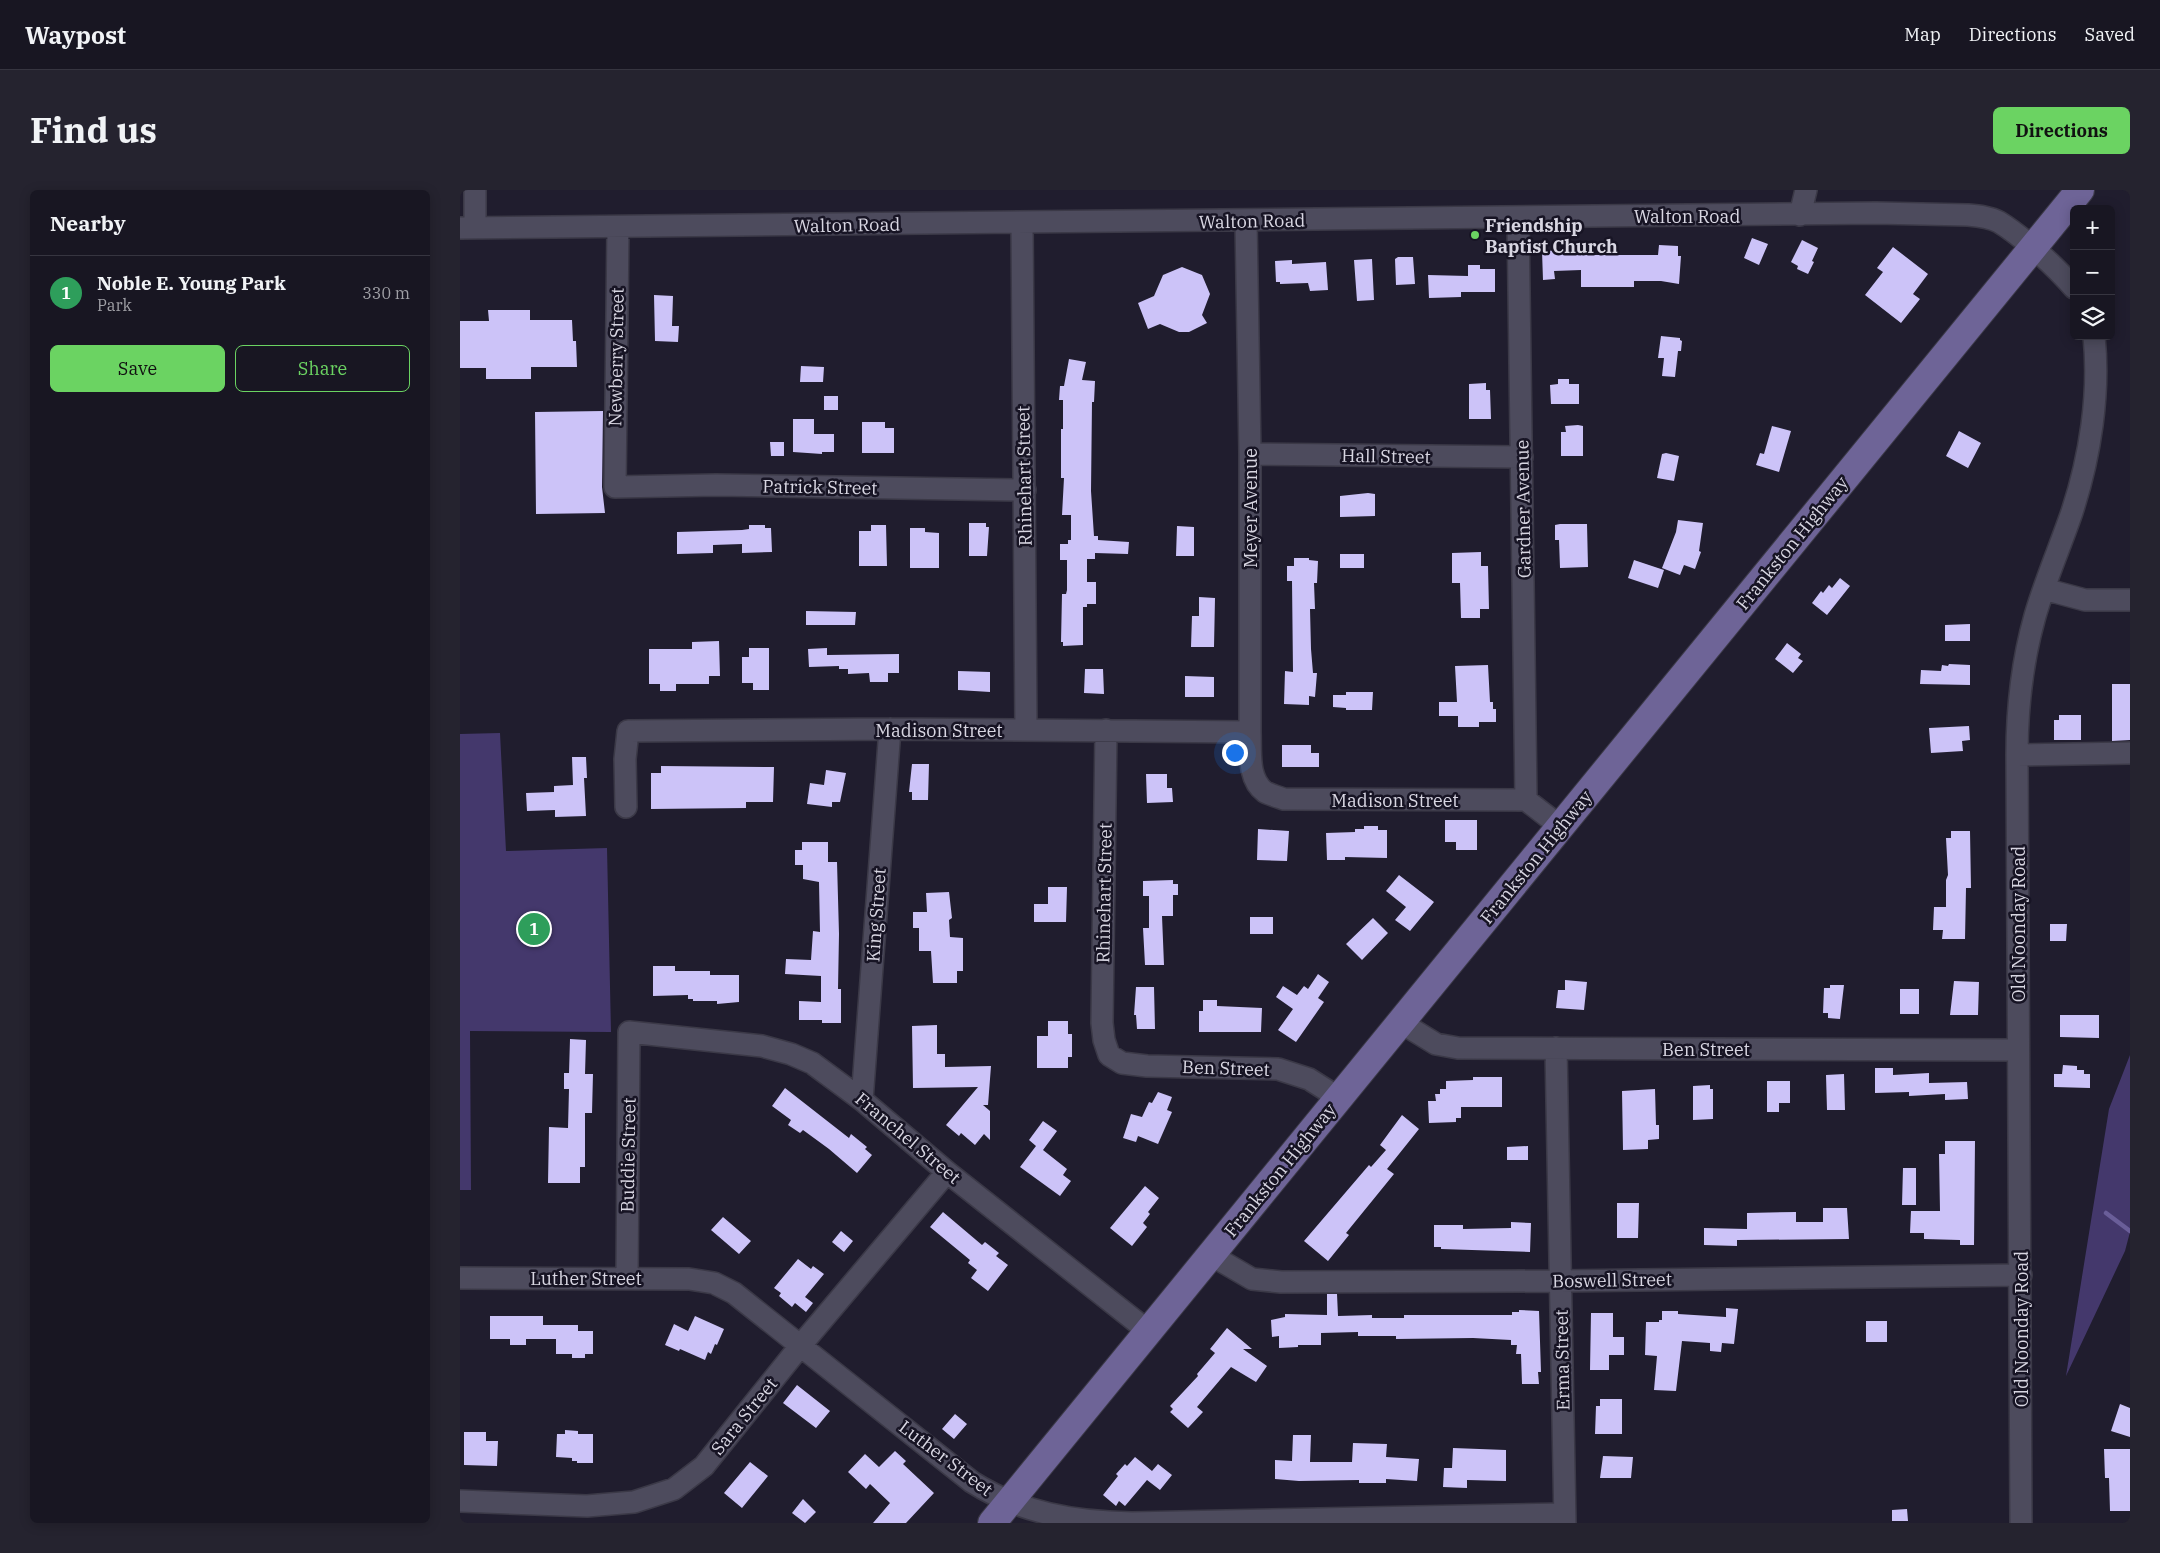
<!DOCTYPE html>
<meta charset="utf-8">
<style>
body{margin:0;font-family:"IBM Plex Serif",serif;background:#25232f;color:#f1f3f6}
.controls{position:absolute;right:15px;top:15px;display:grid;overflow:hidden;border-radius:8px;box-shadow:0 2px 12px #0003}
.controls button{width:45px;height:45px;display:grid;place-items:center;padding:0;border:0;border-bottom:1px solid #363540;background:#181622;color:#f1f3f6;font:25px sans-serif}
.you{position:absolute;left:774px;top:562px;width:18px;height:18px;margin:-12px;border:4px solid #fff;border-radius:50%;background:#1a73e8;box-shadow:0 0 0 8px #1a73e833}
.badge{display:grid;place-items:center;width:32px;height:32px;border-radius:50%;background:#6bd362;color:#fff;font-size:16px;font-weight:700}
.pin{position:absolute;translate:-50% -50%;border:2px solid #fff;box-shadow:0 1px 5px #0006}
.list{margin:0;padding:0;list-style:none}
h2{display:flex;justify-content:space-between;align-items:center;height:65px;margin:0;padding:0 20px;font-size:21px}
h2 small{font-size:16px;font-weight:400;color:#9f9fa5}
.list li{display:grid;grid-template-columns:32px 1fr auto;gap:15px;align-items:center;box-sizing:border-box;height:75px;padding:0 20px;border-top:1px solid #363540}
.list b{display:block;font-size:19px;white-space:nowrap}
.list p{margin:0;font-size:16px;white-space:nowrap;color:#9f9fa5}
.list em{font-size:16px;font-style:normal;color:#9f9fa5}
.actions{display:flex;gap:10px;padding:15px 20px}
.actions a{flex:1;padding:11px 0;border:1px solid #6bd362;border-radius:8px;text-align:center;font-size:18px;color:#6bd362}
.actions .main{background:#6bd362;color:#111}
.icon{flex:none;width:28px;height:28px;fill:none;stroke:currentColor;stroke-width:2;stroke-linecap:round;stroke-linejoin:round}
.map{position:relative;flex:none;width:1670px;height:1333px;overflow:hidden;border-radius:8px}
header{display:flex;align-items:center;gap:30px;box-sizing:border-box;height:70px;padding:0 25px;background:#181622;border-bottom:1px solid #363540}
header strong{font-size:24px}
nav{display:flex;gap:28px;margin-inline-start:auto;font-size:18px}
.intro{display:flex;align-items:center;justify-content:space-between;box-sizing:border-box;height:120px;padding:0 30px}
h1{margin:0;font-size:35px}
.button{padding:12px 22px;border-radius:8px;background:#6bd362;color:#111;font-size:18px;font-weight:700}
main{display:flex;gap:30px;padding:0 30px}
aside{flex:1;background:#181622;border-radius:8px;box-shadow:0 2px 12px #0003}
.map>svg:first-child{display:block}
.green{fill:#44386c}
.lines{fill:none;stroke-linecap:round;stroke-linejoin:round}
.stream{stroke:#6a5e99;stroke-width:4.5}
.building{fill:#ccc3f8}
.minor-casing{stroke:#3b3947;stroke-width:24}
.major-casing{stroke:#3b3947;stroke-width:30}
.minor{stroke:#4d4b5d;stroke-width:21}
.major{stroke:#6e6497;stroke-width:28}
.poi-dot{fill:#6bd362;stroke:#171424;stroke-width:2}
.labels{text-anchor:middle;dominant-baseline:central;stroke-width:5;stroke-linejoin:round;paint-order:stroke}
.street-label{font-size:18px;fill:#d8d6e2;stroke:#171424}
.poi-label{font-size:18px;font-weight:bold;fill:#d8d6e2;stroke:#171424;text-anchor:start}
</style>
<header>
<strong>Waypost</strong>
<nav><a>Map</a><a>Directions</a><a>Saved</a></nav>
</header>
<div class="intro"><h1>Find us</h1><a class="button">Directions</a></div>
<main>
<aside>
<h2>Nearby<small></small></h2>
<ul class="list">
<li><span class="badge" style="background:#2e9e5b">1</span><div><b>Noble E. Young Park</b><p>Park</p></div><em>330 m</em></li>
</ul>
<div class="actions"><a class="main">Save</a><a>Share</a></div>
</aside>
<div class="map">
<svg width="1670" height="1333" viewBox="0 0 1670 1333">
<rect width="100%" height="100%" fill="#201d2e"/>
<path class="green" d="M40,543l6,118 101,-3 4,184 -141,-1 1,159h-11v-456z
M1670,865v177l-5,19 -59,125 43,-267z"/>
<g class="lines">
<path class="stream" d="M1646,1023l24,18"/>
</g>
<path class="building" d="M1292,48l16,6 -9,21 -15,-7z
M1342,50l16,8 -6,13 2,1 -6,12 -11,-5 1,-3 -7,-4z
M1199,55l19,1v10h3l-2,28 -18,-3h-27v6h-53v-17l-27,1 1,8 -12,1 -1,-29 30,-1v3h18v2h68z
M1433,57l35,27 -15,20 7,5 -19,24 -36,-28 18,-23 -6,-4z
M938,67h15l2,27 -19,1 -1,-26z
M912,69l2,41 -17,1 -3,-41z
M832,70v4l34,-2 2,28 -18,1 -2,-8 -28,1v-2h-4l-1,-21z
M1008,75h12v4h15v23h-34v5l-32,1 -1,-23 40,1z
M722,77l20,8 8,19 -8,21 5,8 -18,9h-10l-19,-8 -12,5 -10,-26 16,-7 9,-21z
M194,105l19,1 -1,30h7l-1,16 -23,-1z
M28,120h42v10h42l1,21h3l1,26h-46v12h-45v-11h-26v-47h29z
M1201,146l19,2v2l2,1 -1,10h-3l-3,26 -13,-1 2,-18h-6z
M609,169l17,3 -4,18 13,1 -1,21h-2l-1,89 3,45h4v4l31,2 -1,12 -33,-1v6h-8v23h9v22h-9v3h-4v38l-20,1v-4h-2l1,-48h4l1,-4v-30h-7v-16h8v-4h3v-25h-9l2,-37h-3v-49h2v-29h-4l1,-14h4z
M341,176l23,1 -1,15h-23z
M1098,189h11v5h10v20h-28l-1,-19 8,-1z
M1026,193v7h4l1,29h-22v-35z
M364,206h14v14h-14z
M143,221l-1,76 3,26 -69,1 -1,-102z
M333,229h21v15h20v18h-12v2l-29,-2z
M402,232h23v6h9v25h-32z
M1118,235l5,1v30h-22v-24h5l-1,-6z
M1312,236l19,5 -12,41 -23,-7 4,-12 4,1z
M1499,241l22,12 -13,25 -22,-12z
M310,252h14v14h-13z
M1206,263l13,3 -5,25 -17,-3 5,-24z
M908,303l7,1v22l-35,1v-21z
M1218,330l25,3 -4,28 2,1 -6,17 -11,-4 -4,10 -18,-7 14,-36z
M509,333h17v4h3l-2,29h-18z
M1100,334h27l1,43 -28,1 -1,-28h-4v-15z
M289,335h16v3h6l1,24 -30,1v-9l-29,1v8l-36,1v-22l65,-2 7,-1z
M411,335h15l1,41h-28v-35h12z
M717,336l17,1v29h-18z
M450,338h15v4l14,1v35h-29z
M1021,362v14h7l1,43h-9v9h-19l-1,-35h-8v-30z
M880,364h24v14h-24z
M834,368h15v2l9,1 -1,22h-3l1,26h-5l1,40 2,24h4l-2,24 -6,-1v9l-25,-1 1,-33 8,1 -1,-91h-5v-15h7z
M1174,370l30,10 -6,18 -30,-10z
M1380,388l10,8 -23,29 -15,-12 9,-12 2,2 6,-8 3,3z
M739,407l16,1 -1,49h-23l1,-31h7z
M346,421l50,1 -1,13h-49z
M1510,434v17h-25v-16z
M259,451l1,35h-11v8h-33v7h-16v-7h-11v-35h43v-7z
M1327,453l14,11 -3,4 5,3 -10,12 -18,-14z
M289,458h20v42h-16v-7h-11v-26h7z
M367,458v7l72,-1v19h-11v9h-18l-1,-9 -21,1v-5h-9v-3l-30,1 -1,-18z
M1489,474l21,1v20l-50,-1 1,-14 20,1 1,-6 6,1z
M1028,475l2,37h3v7h3v13h-17v5h-21v-11h-19v-14h18l-2,-36z
M625,479h18l1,25 -20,-1z
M498,481l32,1v20l-32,-2z
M725,486l29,1v20h-29z
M1652,494h18v56l-18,1z
M886,502h27l-1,18h-26v-2l-13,-1v-12h13z
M1599,525h22v25h-27v-20h5z
M1509,536l1,14 -8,1 1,10 -32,2 -2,-25z
M822,555h29v8h8v14h-37z
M112,567h14l1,21h-3l2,38 -31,1v-7l-28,1 -1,-18 28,-1v-6l19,-1z
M452,574h17l-1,36h-16v-8h-3z
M201,576l113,1 -1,35h-27v6l-95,1v-36h10z
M366,580l20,3 -6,29h-8v5l-25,-3 3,-21 14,2z
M686,584h21v14h5l1,14 -26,1z
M985,630h32v30h-21v-8h-11z
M904,636h14v4h9v28l-42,-1v3h-18l-1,-27 29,-1v-3h9z
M798,639l31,2 -2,30 -30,-1z
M1491,641h19l1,57h-5l-1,51h-23l1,-9h-10l1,-23h12v-27l2,-5 -2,-37h5z
M342,652h26v20h9l2,72 -1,55h3v34h-19v-3h-23v-19l22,1v-26l-36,-2 1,-15 25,1 2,-29 7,1 -1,-50 -16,-3v-14h-8v-15h7z
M939,685l35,27 -24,29 -15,-11 11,-13 -20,-16z
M713,690v4h5v11h-5v21h-11l2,49h-19l-2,-37h6v-32h-6v-15z
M588,697h19l-1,35h-32v-18h14z
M489,702l3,26 -3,2 1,17 13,1v33h-6v12h-24l-2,-32h-12v-23h-6v-16h14l-1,-19z
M790,727h23v17h-23z
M913,728l15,15 -26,27 -16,-16z
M1590,734h17l-1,17h-16z
M193,776h22v5h35v4h29v27l-22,2v-3h-24v-2h-5v-4l-35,1z
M858,784l11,8 -11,16 6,4 -28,40 -18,-12 15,-21 -17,-12 7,-11 14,9 7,-9 4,3z
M1105,790l22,2 -3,28 -28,-2 2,-18h7z
M1494,791l25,1 -1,33h-28z
M1370,795h14l-4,34 -12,-1v-5h-5l1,-25h6z
M676,797h18l1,42h-18l-1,-14h-2z
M1440,799h19v25h-19z
M743,810h14v6l45,2 -1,24h-62v-21h4z
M1600,825h39v23l-39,-1z
M588,831h20v13h4v23h-4v11h-31v-32h11z
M477,835v29h8v13l46,-1 -3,39h-5l7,6v29l-6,-6 -9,11 -14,-12 -2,3 -13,-11 32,-38 -65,1 -1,-62z
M110,849l16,1 -1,34h8l-1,39h-7v54h-5v16h-32l1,-56 19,1 1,-39h-5v-16h5z
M1603,875l14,1v4h7v4h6v14l-36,-1v-13h8z
M1415,878h18v7l36,-2v10l38,-1 1,17 -23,1v-6l-36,2v-4l-34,1z
M1384,884l1,36h-18l-1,-35z
M1013,887h29v30h-41v11h-5v4l-27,1 -1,-22h8l-1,-7h5v-5h6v-8l27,-1z
M1307,891h23v22h-11v9h-12z
M1250,895v4h3v30l-20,1v-34z
M325,898l64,50 2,-4 16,13 -2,2 7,6 -15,18 -28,-24 -26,-19 -3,3 -12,-8 3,-5 -19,-14z
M1195,899l1,36h3v14l-11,1v9l-25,1 -1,-59z
M698,902l14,5 -5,13 5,2 -14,32 -20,-8 -2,6 -13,-4 8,-24 11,3 7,-15 3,1z
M942,925l17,14 -32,40 7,5 -48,59 3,2 -21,26 -24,-20 65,-76 2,2 15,-17 -6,-5z
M583,931l14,10 -14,19 24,19 -4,6 8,6 -11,15 -40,-29 16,-21 -7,-6z
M1485,951h30l-1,104h-14v-5l-36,-1v-6h-14l1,-22h29l-1,-57h6z
M1068,956v14h-21v-13z
M1443,978h13v37h-14z
M685,996l14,12 -11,14 2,2 -7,9 4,4 -15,19 -22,-18z
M1157,1013h22l-1,35h-21z
M1363,1018h24l2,31 -112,1v6l-33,-1v-17l43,1v-16l49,-1v10h27z
M483,1022l39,33 3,-3 14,11 -3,3 12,9 -20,26 -17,-13 6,-8 -9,-7 2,-3 -40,-33z
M263,1027l28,24 -12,13 -28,-24z
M1051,1032l20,1 -1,29 -89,-3v-2h-7v-22h29v4l48,-1z
M381,1041l12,10 -9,11 -12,-10z
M338,1069l13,10 2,-3 11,8 -19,23 8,6 -7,9 -11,-9 -3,4 -13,-11 2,-3 -7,-5z
M867,1104h10l1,22 34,-1v3h32v-3h108v-3h7v-2l20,1 2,61h-3l1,12h-17l-1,-30h-5l1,-9h-6v-5l-38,-2 -77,1v-3h-38v-4l-37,1v12h-23v2l-19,1v-12l-7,1 -1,-17 14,-3v-3l42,1z
M1266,1118l12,1 -4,35 -12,-1 -1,9 -11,-1v-8l-28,-2 -6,50 -22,-1 3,-34 -12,-1 1,-33h13v-2h3v-9h16v3l48,3z
M1131,1123h22v24h11v18h-15v15h-19z
M30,1126h53v9h35v6h15v23h-8v4h-13v-4h-16v-15h-30v6h-16v-6h-20z
M235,1126l29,13 -7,16 -2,-1 -4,10 -3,-2 -3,8 -25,-11 -1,2 -14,-6 9,-21 14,7z
M1406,1131h21v21h-21z
M767,1138l25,21h-9l24,17 -11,16 -25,-15 -34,40 6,5 -15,16 -18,-16 3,-3 -3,-3 28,-30 -1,-2 18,-21 -5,-4z
M337,1195l33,26 -14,17 -33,-25z
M1140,1209h22v35h-27l1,-28h4z
M1660,1214l10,4v29l-19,-6z
M495,1224l12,10 -13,15 -12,-10z
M105,1240l13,1v3h15v29h-16v-2h-5v-3l-16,-1 1,-23h8z
M4,1242h22v9h12l-1,25 -33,-1z
M833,1245h18l-1,27h42l1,-19 34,1 -1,13 33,2 -2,22 -31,-2v4h-27v-3l-60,1 -24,-2v-19l17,1z
M993,1258l53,2v31l-39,-1v8l-24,-1 1,-19h8z
M1644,1259h26v62h-20l-1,-33h-4z
M435,1261l11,10 -3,3 31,29 -28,30h-33l17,-20 -20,-19 -4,5 -18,-17 17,-18 14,13z
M1143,1266l30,1 -2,21h-31z
M675,1267l17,14 6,-7 14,11 -12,15 -13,-10 -22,26 -6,-5 -3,5 -13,-11 15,-19 -2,-2 9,-10 2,2z
M290,1272l18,14 -26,32 -18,-15z
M343,1309l13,13 -11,11 -13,-10z
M1447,1319l1,12h-16v-11z"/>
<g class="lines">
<g class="minor-casing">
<path id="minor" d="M15,0v38
M1340,25l6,-25
M1058,28l8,582
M786,31l4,233v278c1,19 -3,47 15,60 6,3 13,5 19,7l242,1
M562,33l4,507
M158,37l-3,260 101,-2 309,5
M0,38l1416,-15 92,2c11,1 22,2 31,7 23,14 57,45 75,66
M790,264l272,3
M1584,399l41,11h45
M646,540l-4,293 2,17 5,15 13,8 25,3 131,3 31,10 30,19
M1557,565l113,-2
M1066,610l35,27
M166,617l-1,-48 3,-28 262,-2 360,3
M940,832l36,22 22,4 560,2
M1096,858l9,475
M402,910l28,-371
M751,1065l41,24 29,3 279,-1 461,-6
M0,1088l229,1 25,4 20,10 238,189c49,31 102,40 160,41l432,-9
M167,1088l2,-246 133,14 29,8 21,9 50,37 85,72 201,159
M0,1311l127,5 47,-4 40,-13 30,-23 97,-121 146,-173
M1561,1333l-4,-768c0,-47 5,-93 18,-139 10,-35 25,-69 37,-104 18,-55 28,-118 22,-176"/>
</g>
<g class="major-casing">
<path id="major" d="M532,1333l1088,-1333"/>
</g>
<use href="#minor" class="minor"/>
<use href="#major" class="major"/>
</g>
<circle class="poi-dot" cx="1015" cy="45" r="5"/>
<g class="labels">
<g class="street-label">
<text x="1227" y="26">Walton Road</text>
<text transform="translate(792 31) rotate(-1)">Walton Road</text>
<text transform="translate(387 35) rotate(-1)">Walton Road</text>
<text transform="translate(156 167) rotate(-89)">Newberry Street</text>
<text transform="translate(926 266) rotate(1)">Hall Street</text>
<text transform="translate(564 286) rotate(-91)">Rhinehart Street</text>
<text transform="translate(360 297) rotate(1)">Patrick Street</text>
<text transform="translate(790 318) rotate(-90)">Meyer Avenue</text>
<text transform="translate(1063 319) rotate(-91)">Gardner Avenue</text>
<text transform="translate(1332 353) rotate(-51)">Frankston Highway</text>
<text x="479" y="540">Madison Street</text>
<text x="935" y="610">Madison Street</text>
<text transform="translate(1076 667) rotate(-51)">Frankston Highway</text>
<text transform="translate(644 703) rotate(-89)">Rhinehart Street</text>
<text transform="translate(416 725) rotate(-86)">King Street</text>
<text transform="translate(1558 734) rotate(-90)">Old Noonday Road</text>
<text x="1246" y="859">Ben Street</text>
<text transform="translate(766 878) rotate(2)">Ben Street</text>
<text transform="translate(448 948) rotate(40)">Franchel Street</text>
<text transform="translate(168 965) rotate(-89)">Buddie Street</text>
<text transform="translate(820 980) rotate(-51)">Frankston Highway</text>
<text x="126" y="1088">Luther Street</text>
<text transform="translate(1152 1090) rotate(-1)">Boswell Street</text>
<text transform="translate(1561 1139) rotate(-90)">Old Noonday Road</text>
<text transform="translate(1102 1170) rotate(-91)">Erma Street</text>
<text transform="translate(284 1226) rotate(-51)">Sara Street</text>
<text transform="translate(486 1268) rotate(37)">Luther Street</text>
</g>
<g class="poi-label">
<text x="1025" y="35">Friendship<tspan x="1025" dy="21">Baptist Church</tspan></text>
</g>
</g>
</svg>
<div class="controls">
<button>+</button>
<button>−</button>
<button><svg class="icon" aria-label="layers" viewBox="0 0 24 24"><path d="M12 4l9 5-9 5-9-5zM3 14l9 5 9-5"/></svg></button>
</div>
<div class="you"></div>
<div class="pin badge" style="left:74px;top:739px;background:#2e9e5b">1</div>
</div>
</main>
